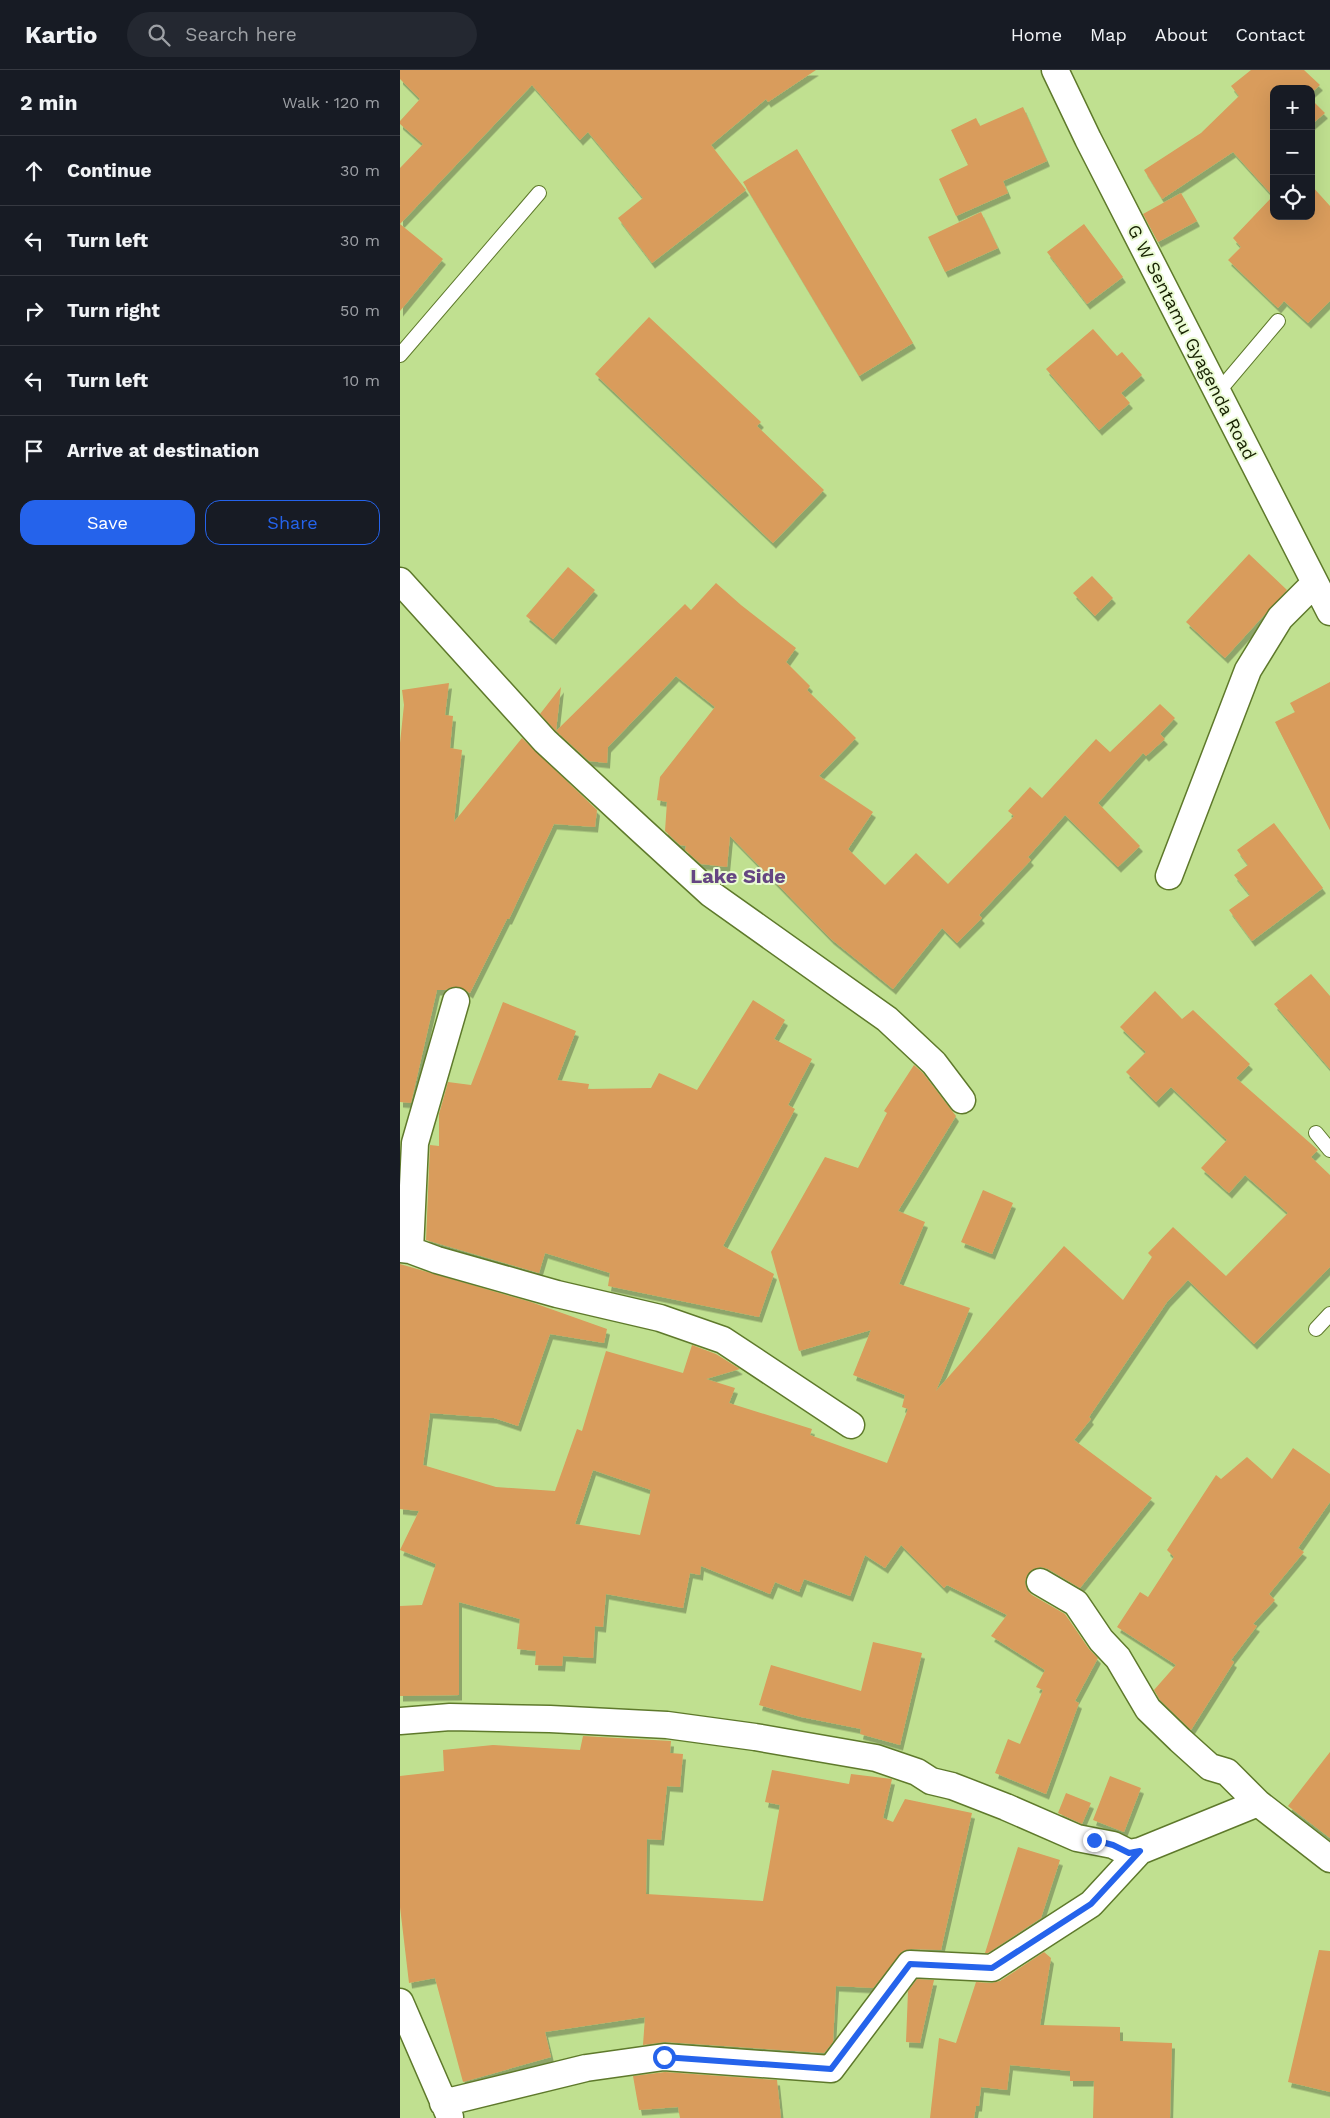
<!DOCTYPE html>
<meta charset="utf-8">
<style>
body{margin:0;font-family:"Work Sans",sans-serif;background:#242831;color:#f1f3f6}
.controls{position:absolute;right:15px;top:15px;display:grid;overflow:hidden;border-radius:10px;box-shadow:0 5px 20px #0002}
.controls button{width:45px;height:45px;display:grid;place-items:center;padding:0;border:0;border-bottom:1px solid #363941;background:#171b24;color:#f1f3f6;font:25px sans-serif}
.stop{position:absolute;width:15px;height:15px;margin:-11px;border:4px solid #2563eb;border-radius:50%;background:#fff}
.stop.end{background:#2563eb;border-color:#fff;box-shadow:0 1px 5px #0008}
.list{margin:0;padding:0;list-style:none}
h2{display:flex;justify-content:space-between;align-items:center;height:65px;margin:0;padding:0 20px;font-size:21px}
h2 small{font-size:16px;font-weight:400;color:#9ea1a6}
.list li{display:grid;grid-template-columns:32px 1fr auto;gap:15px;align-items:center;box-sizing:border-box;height:70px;padding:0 20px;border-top:1px solid #363941}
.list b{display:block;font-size:19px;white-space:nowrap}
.list em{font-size:16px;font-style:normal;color:#9ea1a6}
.actions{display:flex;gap:10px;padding:15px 20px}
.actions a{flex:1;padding:11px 0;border:1px solid #2563eb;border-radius:15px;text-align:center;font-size:18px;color:#2563eb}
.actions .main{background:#2563eb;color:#fff}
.icon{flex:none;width:28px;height:28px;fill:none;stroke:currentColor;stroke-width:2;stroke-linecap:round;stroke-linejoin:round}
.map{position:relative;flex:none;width:930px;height:2048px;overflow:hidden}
header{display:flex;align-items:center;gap:30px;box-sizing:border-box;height:70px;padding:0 25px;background:#171b24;border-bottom:1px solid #363941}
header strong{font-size:24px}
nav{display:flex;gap:28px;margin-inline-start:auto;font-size:18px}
.search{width:350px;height:45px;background:#242831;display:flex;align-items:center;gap:12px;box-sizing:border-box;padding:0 18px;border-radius:28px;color:#9ea1a6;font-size:19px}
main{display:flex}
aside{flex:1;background:#171b24}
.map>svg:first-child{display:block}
.building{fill:#d99c5b;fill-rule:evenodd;filter:url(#shadow)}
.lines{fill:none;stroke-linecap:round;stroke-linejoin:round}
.service-casing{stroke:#5e792b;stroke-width:16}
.minor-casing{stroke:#5e792b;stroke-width:29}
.service{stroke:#fff;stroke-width:14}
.minor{stroke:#fff;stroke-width:26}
.route{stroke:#2563eb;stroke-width:6}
.labels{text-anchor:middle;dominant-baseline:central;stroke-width:4;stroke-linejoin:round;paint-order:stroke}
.street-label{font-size:18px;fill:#172202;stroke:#eafbd3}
.quarter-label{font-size:20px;font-weight:bold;fill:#654682;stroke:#eafbd3}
</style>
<header>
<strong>Kartio</strong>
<div class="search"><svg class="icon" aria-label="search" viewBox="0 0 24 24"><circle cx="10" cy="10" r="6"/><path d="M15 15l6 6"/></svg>Search here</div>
<nav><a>Home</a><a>Map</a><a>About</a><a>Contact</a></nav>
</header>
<main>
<aside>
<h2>2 min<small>Walk · 120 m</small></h2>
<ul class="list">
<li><svg class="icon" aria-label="ahead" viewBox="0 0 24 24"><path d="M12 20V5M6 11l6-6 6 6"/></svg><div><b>Continue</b></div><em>30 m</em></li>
<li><svg class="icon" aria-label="left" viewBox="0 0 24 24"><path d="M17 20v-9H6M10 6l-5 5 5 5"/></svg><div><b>Turn left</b></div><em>30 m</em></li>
<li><svg class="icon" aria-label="right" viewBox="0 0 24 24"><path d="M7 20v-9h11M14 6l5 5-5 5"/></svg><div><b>Turn right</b></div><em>50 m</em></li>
<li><svg class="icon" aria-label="left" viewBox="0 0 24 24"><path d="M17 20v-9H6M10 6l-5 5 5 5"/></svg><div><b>Turn left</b></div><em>10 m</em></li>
<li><svg class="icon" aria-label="arrive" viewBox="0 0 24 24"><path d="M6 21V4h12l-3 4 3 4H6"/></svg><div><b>Arrive at destination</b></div></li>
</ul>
<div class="actions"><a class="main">Save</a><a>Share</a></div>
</aside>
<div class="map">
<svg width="930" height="2048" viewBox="0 0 930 2048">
<defs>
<filter id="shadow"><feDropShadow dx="3" dy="5.5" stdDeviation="0" flood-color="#0004"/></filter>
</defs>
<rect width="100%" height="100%" fill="#c0e090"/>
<path class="building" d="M0,0h416l-48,32 -2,-3 -55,46 35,45 -94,73 -34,-45 25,-20 -55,-66 -8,8 -48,-55 -132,139v-56l23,-24 -23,-20v-3l20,-22 -20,-20z
M851,0h53l16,15 -9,8v-4h-37v127h37v-31l19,21v95l-22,22 -24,-22 -6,7 -50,-48 13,-13 -8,-9 40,-42 -40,-44 -71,47 -18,-29 57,-37 38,-37 -8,-10z
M911,29l14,14 -14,12z
M623,37l24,54 -44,20 5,12 -52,23 -17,-37 29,-14 -17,-35 25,-12 4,8z
M397,79l116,194 -54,33 -116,-194z
M781,123l16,28 -39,21 -15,-28z
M581,142l17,36 -53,24 -17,-35z
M0,154l43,35 -43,52z
M684,154l39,53 -36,27 -40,-52z
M249,247l112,105 -4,4 67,64 -51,53 -178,-169z
M693,259l24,27 5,-4 20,23 -21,18 9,10 -31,27 -53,-61z
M849,484l38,36 -62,68 -39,-36z
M168,497l27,23 -42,49 -27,-23z
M692,506l21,22 -18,18 -22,-23z
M316,513l25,22 55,43 -10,14 24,24 -3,4 49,48 -37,38 54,36 -25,37 37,36 31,-32 32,31 66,-68 -6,-5 22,-24 12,11 54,-59 14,13 50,-48 15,14 -15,16 5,5 -19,17 -3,-3 -45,50 42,43 -22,21 -53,-52 -37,42 3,3 -52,55 3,3 -25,25 -15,-15 -49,61 -62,-50 -101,-103 -3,31 -26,-3 -16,-14 1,-4 -6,-1 -15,-14 2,-29 -10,-2 3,-23 55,-70 -39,-31 -68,71 -1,16 -18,-2 -33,-30 129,-127 6,6z
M930,612v148l-55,-108 20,-10 -5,-9z
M49,613l-4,32 8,1 -3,32 12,2 -8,72 68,-84 75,72 -2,17 -41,-3 -45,95h-2l-37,74 -10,-6h-8l-7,3h-8l-26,113 -11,-1v-359l4,-38 -2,-15z
M161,617l-5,44 -16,-17z
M874,753l49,65 -71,53 -23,-31 21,-15 -16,-20 14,-10 -11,-15z
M911,904l19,22v73l-56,-65z
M755,921l27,28 11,-9 57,54 -14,14 82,72 -7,7 19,18v92l-76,77 -66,-64 -21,22 -78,115 2,2 -17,21 78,58 -72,90 -32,-19 -7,-2 -8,2 -6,6 -2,7 2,8 5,5 33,19 24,35 9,9 -23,43 4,2 -33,91 -51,-21 13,-34 12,5 23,-54 -7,-3 9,-17 -54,-34 16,-21 -60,-30 -3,3 -43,-43 -16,23 -20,-13 -15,41 -46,-17 -5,13 -24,-10 -5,12 -69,-28 -1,9 -10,-2 -7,35 -77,-14 -3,33 -8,-1 -2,32 -30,-2 -1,10 -27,-1 1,-14 -19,-2 3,-30 -61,-17v93l-59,1v-90l22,-1 14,-41 -36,-14 19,-39 -19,-2v-245l131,38 76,27 -3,14 -54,-9 -32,92 -24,-8 -64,-5 -7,52 73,22 59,4 22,-62 5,2 24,-80 77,22 9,-28 24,9 24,15 -34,10 29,9 -6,15 83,26 -2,6 77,28 21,-54 -6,-2 3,-12 -52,-20 18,-45 -72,21 -28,-99 54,-95 33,11 29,-55 -3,-2 30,-46 9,8 33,43 -58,95 27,11 -26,62 71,24 -34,83 128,-145 59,54 29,-43 -4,-4 25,-26 53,49 62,-63 -43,-38 -16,18 -28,-25 26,-28 -56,-53 -15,15 -30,-30 20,-20 -26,-25zM193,1400l58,20 -11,45 -65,-11z
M353,930l32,20 -11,19 38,20 -24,46 7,4 -72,137 51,28 -15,43 -151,-31 2,-13 -65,-20 -6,20 -113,-33 4,-95 9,1v-32l9,-32 23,3 32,-83 73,29 -19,49 32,4 -1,5 63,-1 8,-15 38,17z
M583,1120l30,13 -21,51 -31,-12z
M893,1378l37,26v28l-32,46 6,4 -35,42 6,6 -22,24 4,2 -26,34 3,2 -43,68 -31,-30 -6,-10 22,-25 -59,-38 23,-35 8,5 26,-40 -7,-7 49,-75 5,4 26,-22 25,22z
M473,1572l49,11 -22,92 -40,-11 1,-5 -60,-12 -42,-12 12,-40 90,26z
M183,1666l88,5 -1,12 13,1 -3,33 -13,-1 -6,54 -14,-1 -1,55 117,7 17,-96 -15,-3 7,-32 77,14 2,-10 41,5 -9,39 10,4 12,-23 67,14 -31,137 -30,-1 -8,2 -30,37 -37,-2 -3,56 -9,11 -159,-11 -22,3 2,-28 -100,15 6,25 -88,25 -28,-104 -26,5 -9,-76v-131l44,-5 -1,-21 50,-5 87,5z
M930,1682v86l-42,-32z
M710,1706l31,12 -17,44 -31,-12z
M666,1723l25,10 -9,21 -24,-11z
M618,1777l42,13 -19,58 -53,35h-3z
M919,1880l11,1v141l-42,-10z
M644,1882l7,6 -11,67 80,2v14l52,2 -2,75h-77l1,-37h-24v-10l-60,-6 -3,25 -26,-3 -2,19h-3l-2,12h-44l9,-80 17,5 20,-61 15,1 9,-2z
M517,1909l17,1 -14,63 -14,-1 2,-51z
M265,2002l112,8 4,38h-101l-2,-11 -39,3 -6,-34z"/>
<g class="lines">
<g class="service-casing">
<path id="service" d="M0,285l139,-162
M818,322l60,-71
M916,1063l14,17
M916,1259l14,-15"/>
</g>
<g class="minor-casing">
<path id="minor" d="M655,0l33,69 242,473
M0,511l145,160 95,88 71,65 176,125 47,44 28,37
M769,806l79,-206 32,-52 35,-35
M0,1179l10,1 27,10 120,34 103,24 63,22 128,85
M10,1180l5,-107 41,-142
M640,1512l36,21 25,37 17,18 30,51 32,31 30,27 17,5 31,31 72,56
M0,1651l50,-4 100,2 117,6 88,12 121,21 41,14 14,9 21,5 54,21 71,31 36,7 16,8 11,-2 118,-48
M0,1932l50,115
M43,2033l143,-35 78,-11 167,12 79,-105 82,4 99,-64 49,-53"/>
</g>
<use href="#service" class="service"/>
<use href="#minor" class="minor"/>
</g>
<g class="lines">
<path class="route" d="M264,1987l167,12 79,-105 82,4 99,-64 49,-53 -11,2 -16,-8 -19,-5"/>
</g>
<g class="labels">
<g class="street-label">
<text transform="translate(792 272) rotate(63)">G W Sentamu Gyagenda Road</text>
</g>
<g class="quarter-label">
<text x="338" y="806">Lake Side</text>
</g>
</g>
</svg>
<div class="controls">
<button>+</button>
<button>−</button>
<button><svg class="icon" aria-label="locate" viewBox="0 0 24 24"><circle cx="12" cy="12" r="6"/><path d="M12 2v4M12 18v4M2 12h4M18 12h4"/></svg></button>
</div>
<div class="stop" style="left:264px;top:1987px"></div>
<div class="stop end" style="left:694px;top:1770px"></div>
</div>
</main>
